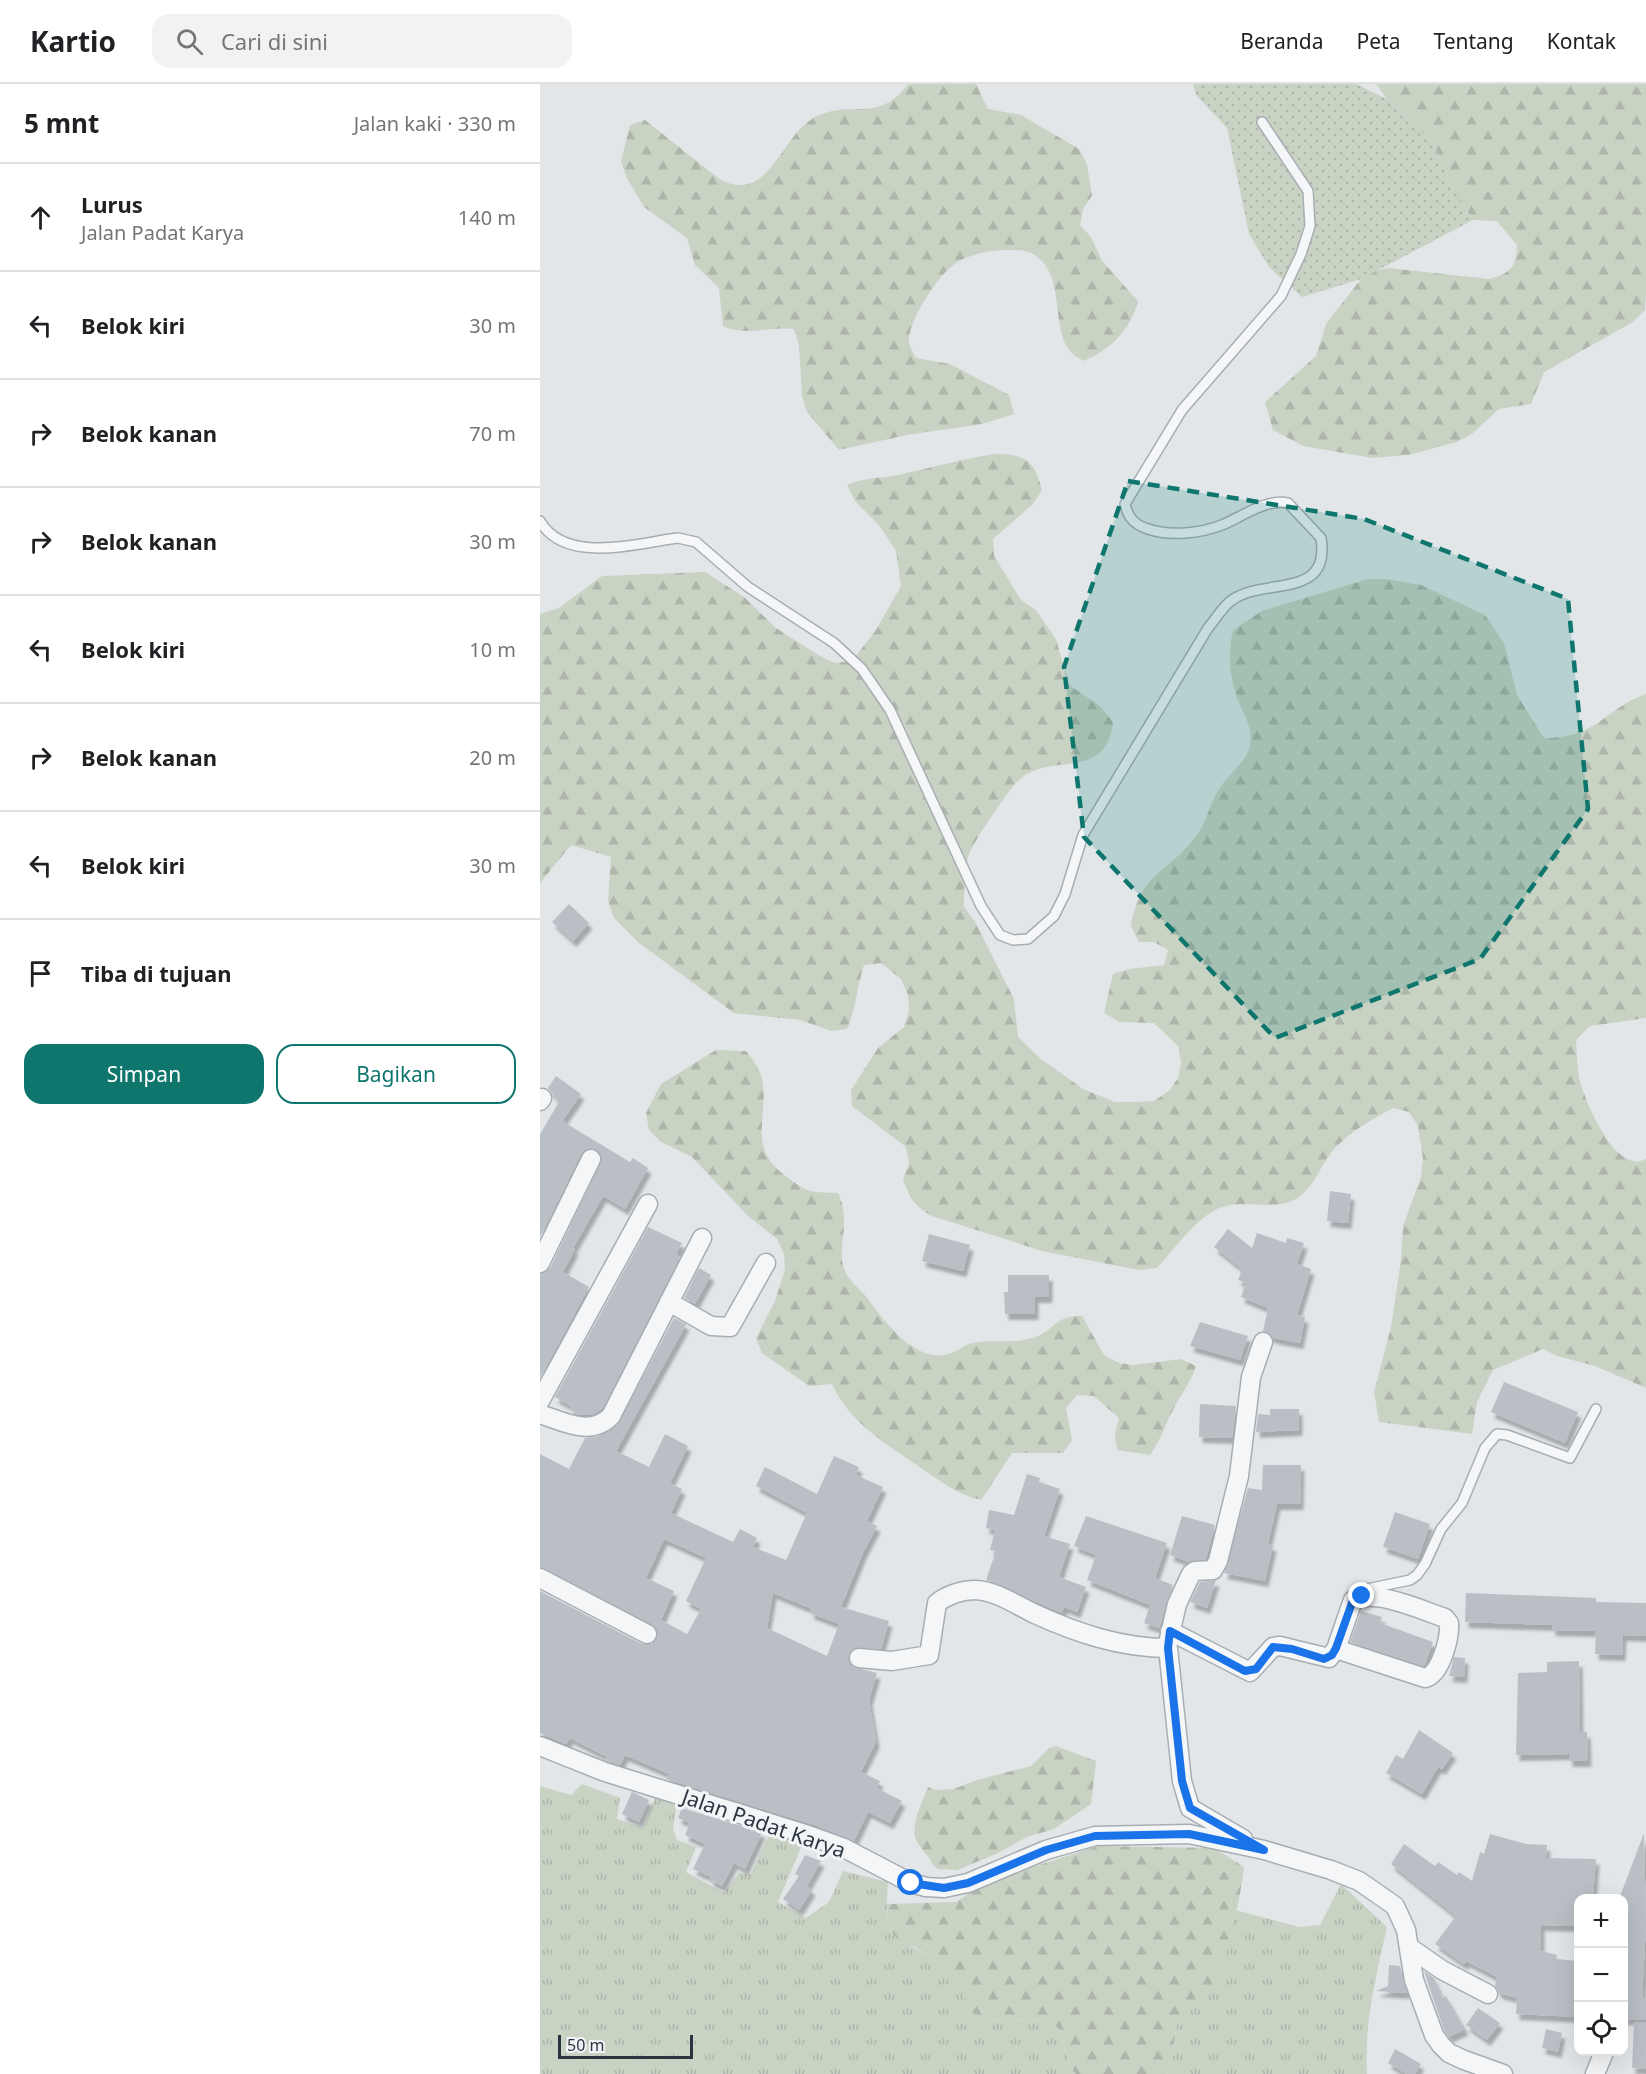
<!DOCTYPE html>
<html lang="id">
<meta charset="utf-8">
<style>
body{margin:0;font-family:"Noto Sans",sans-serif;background:#f2f2f2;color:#202124}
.controls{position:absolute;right:18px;bottom:18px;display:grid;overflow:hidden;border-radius:12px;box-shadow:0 6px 24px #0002}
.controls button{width:54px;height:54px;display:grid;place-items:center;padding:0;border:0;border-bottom:2px solid #e0e0e0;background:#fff;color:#202124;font:30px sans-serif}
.scale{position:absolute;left:18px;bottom:15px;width:135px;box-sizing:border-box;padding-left:6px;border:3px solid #2b3540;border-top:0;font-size:16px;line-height:21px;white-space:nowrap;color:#2b3540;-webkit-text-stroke:4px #f2f4f7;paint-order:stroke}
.stop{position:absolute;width:18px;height:18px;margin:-14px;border:4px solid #1a73e8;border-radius:50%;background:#fff}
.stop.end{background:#1a73e8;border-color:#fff;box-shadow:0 2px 6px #0008}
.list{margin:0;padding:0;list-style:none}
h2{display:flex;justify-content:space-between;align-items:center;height:78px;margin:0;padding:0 24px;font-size:26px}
h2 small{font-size:20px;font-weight:400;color:#757577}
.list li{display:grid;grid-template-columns:39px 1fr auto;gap:18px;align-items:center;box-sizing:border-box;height:108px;padding:0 24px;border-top:2px solid #e0e0e0}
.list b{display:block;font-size:22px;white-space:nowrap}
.list p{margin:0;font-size:20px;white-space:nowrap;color:#757577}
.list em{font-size:20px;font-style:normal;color:#757577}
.actions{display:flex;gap:12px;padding:18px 24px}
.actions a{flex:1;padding:14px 0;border:2px solid #0f766e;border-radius:18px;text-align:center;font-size:21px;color:#0f766e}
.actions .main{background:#0f766e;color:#fff}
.icon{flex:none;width:33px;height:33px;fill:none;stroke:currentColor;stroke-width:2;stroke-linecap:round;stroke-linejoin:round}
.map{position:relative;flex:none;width:1106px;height:1990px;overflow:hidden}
header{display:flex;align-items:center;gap:36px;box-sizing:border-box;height:84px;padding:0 30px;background:#fff;border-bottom:2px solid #e0e0e0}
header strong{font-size:28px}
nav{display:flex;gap:33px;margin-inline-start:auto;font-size:21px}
.search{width:420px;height:54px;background:#f2f2f2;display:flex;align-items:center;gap:15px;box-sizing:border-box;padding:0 21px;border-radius:18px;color:#757577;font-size:22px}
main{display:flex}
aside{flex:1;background:#fff}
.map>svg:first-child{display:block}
.grass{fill:url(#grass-tufts)}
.forest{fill:url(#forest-firs)}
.park{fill:url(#park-dots)}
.building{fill:#babfc6;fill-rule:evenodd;filter:url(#shadow)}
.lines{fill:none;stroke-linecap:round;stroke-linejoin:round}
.service-casing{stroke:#a7adb3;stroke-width:12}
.minor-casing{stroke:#a7adb3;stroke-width:21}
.service{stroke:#f5f6f8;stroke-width:9}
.minor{stroke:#f5f6f8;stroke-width:18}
.route{stroke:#1a73e8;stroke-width:8}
.marked{fill:#0f766e;fill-opacity:0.2;stroke:#0f766e;stroke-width:4.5;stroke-dasharray:12 8;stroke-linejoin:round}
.labels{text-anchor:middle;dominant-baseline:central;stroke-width:6;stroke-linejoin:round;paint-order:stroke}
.street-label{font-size:21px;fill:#2b3540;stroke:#f2f4f7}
</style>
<header>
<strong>Kartio</strong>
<div class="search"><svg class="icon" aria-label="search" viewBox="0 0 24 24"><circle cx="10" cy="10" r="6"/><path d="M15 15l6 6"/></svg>Cari di sini</div>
<nav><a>Beranda</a><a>Peta</a><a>Tentang</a><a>Kontak</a></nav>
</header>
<main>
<aside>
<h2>5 mnt<small>Jalan kaki · 330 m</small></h2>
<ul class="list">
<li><svg class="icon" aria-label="ahead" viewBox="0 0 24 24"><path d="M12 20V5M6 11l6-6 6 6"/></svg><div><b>Lurus</b><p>Jalan Padat Karya</p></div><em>140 m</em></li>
<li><svg class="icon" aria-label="left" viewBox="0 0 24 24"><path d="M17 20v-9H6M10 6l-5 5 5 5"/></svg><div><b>Belok kiri</b></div><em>30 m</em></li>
<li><svg class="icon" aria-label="right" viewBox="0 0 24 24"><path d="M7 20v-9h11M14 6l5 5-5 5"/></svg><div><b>Belok kanan</b></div><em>70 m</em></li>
<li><svg class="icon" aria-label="right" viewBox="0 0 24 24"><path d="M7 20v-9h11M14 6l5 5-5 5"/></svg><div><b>Belok kanan</b></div><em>30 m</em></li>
<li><svg class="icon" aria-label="left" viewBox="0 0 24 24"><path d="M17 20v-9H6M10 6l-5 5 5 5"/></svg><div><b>Belok kiri</b></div><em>10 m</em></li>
<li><svg class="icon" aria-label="right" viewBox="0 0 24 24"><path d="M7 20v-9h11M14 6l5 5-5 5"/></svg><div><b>Belok kanan</b></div><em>20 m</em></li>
<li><svg class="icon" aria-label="left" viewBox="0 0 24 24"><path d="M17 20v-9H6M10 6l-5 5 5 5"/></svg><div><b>Belok kiri</b></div><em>30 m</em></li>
<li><svg class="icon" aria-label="arrive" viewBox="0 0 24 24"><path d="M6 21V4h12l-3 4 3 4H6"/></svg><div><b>Tiba di tujuan</b></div></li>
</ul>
<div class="actions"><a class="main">Simpan</a><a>Bagikan</a></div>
</aside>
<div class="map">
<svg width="1106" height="1990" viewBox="0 0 1106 1990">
<defs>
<pattern id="grass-tufts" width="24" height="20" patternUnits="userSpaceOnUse" patternTransform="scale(1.5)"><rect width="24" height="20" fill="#c9d3c4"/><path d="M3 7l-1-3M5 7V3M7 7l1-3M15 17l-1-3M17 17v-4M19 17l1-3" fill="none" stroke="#adb6a9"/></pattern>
<pattern id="forest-firs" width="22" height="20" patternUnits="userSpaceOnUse" patternTransform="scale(1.5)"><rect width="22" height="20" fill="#c9d3c4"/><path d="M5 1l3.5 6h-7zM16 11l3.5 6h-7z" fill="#adb6a9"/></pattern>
<pattern id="park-dots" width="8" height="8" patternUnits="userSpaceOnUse" patternTransform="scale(1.5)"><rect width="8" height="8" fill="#c9d3c4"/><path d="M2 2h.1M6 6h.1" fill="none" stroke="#adb6a9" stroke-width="1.8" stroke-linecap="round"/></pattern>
<filter id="shadow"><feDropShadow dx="3.5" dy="6" stdDeviation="1.5" flood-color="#0004"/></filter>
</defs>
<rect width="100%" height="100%" fill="#e2e6e9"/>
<path class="grass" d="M42,1700l38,14 -3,21 26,9 14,-36 20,8 -4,29 4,11 19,7 -10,25 38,21 15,-20 12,1 21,-46 33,10 -27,64 28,16 23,-16 14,-31 45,11c-4,62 4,50 50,80 5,4 16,8 19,13 11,14 5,27 23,45l70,1 12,11 7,35 7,7h-536v-288l31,9z
M801,1800l46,43c-11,49 -23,96 -20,147h-200l3,-3 7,-49c28,-23 49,-78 58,-112l65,17 20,-2z"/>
<path class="forest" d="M368,0h68l12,25 33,6 58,34 8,15 5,32 -9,13 -3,16 11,12 11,24 36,40c-7,28 -28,50 -55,60 -5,-3 -11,-7 -14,-11 -18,-24 -4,-74 -33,-94 -8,-6 -18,-6 -27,-6 -19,0 -42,4 -57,16 -15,11 -44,56 -43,75 0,5 4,12 7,17l34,6 59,31 5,19 -32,10 -75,11 -68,15 -32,-38 -5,-16 -3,-51 -5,-16c-26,-3 -48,8 -71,-3l-4,-38 -24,-23 -8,-27 -43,-31 -17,-29 -6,-16 9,-37 15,-5 73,58c50,29 61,-39 94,-59 36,-22 66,7 96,-35z
M836,0h270v211l-1,15 -12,12 -89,50 -13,32 -32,5 -26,24 -16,9 -49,13 -35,3 -70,-12 -30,-16 -8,-28 51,-46 10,-32 35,-45 12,-8 16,-3 100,11c21,-5 28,-13 28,-34l-20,-24 -24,-1 -19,-30 -22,-48 -45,-43z
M455,370c31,0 40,7 47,36l-9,14 -40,35 1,17 27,44 15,10 20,29 13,46 31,21 13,16c-7,60 -59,29 -93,57 -9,7 -45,61 -50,73 -7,14 -5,39 -6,55l10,13 40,79 4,38 23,22 42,30 32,13h18l21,-1 15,-10 9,-13 3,-16 -3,-16 -24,-23 -34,-1 -16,-9 9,-39 16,-5 35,-4 4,-15 -14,-8h-15l-8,-16c10,-56 36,-51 65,-90 11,-14 14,-35 25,-50 9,-13 25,-24 29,-40 4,-17 -7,-33 -13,-48 -8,-23 -9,-44 -4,-68l29,-19 106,-32h17l36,6 64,30 19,28 13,52 27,43c55,0 58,-28 102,-44v324l-56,8 -14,14c1,12 1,25 3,37 5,22 36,99 67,82v229l-51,-22 -38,-10 -14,-7 -50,21 -16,32 -5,32 -93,-12 -5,-30 17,-65 10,-67 2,-34 18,-49 2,-18 -5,-33 -9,-14 -16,-4c-23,13 -45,24 -62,45 -11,14 -17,33 -32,44 -24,17 -59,-1 -84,13 -23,13 -41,40 -58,58l-18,2 -97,-19 -110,-35c-17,-9 -23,-19 -29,-37l6,-16 -3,-16 -54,-41 -1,-16 27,-42 26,-21 5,-16 -1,-16 -7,-16 -20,-16 -17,2c-7,21 -8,44 -17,64l-16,2 -31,-11 -66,-7 -95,-70 -25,-25 -6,-17 3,-44 -40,-12 -31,38v-269l19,-6 43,-32 103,-4 39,25 32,31 44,28 15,7 17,-2 24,-31 25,-44 -5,-35 -17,-26 -24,-24 -8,-16c17,-8 32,-6 51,-10 32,-7 64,-16 97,-21z
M176,966l30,1c8,10 15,19 17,33 4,35 -14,64 20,90 25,19 24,18 55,19 15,30 -4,58 8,80 4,8 12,15 18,21 18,23 46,66 81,61 12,-2 21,-13 34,-13 19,-2 41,2 59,-6 20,-10 18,-20 44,-20l22,39 15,8 15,2 47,-6 15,7c-5,16 -14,27 -22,42 -9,16 -13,32 -24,47l-33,-5 -2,-16 4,-16 -25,-22 -17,-1 -11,13 6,32 -9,13h-51l-31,47c-25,-6 -39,-18 -60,-32 -34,-24 -71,-44 -89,-84l-23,2 -47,-33 -6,-15 19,-37 10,-31 -1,-16 -7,-15 -29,-23 -56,-59 -31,-15 -12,-12 -3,-17 15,-29z
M516,1662l40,15 -5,43 -37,25 -27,8 -31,17 -39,16 -19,-1 -6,-5c-3,-9 -8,-11 -13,-19 -12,-16 3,-41 9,-58l7,3 19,-1 23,-9 54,-14 18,-18z
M558,1762l116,2 30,19c-3,31 -17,90 -32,117 -9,15 -22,28 -35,38l-7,49 -3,3h-91l-7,-7 -7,-35 -12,-11 -70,-1 -12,-12 -11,-33 -42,-28 -15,-5 -11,-13 -2,-25 69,-2 28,-19z"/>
<path class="park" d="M653,0h163l31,15 45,43 22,48 19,30 -112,59 -59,18 -33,-30 -20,-33 -22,-106 -31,-33z"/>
<path class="building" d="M29,820l20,19 -16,18 -21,-19z
M16,992l25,18 -18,26 4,4 63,38 3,-4 15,10 -23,41 -22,-13 -30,52 2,1 -12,23 26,15 -49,91v-104l10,-6 52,-109 -7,-10 -5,-1 -9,6 -41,83v-103l19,-32 -11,-14z
M790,1107l21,3 -3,29 -21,-2z
M108,1143l34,16 -6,11 4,3 -78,152 -10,6h-13l-9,-6 2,-2 -17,-10z
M688,1145l24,19 5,-15 29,10 1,-5 17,5 -7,21 14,5 -14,46 8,2 -5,26 -27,-5 -10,-7 5,-23 -27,-11 5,-14 -8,-3 4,-11 -28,-22z
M389,1150l41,11 -7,26 -41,-10z
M159,1184l12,7 -16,29 -11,-6z
M468,1191h41v22h-14v17h-30l-1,-22h4z
M134,1234l12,6 -4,8 -66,119 33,16 16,-33 23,12 -18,37 12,6 -11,24 62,29 7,-13 17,9 -4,9 33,13 21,-47 -51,-27 9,-19 52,27 17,-38 25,11 -3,8 27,12 -16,34 10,5 -14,27 -22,54 48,14 -8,28 -26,-1 -7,10 5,9 24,6 -8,27 7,42 -15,30 19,9 -3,7 25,13 -12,22 -22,-11 -14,29 -39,-16 -149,-46 3,-5 -44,-19 -5,10 -15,-5 2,-3 -37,-19 -4,6 -26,-11v-142l102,53h10l6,-10 -6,-10 -112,-57v-113l29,15 16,-31 14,-2 19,-12zM124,1455l42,19 -20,43 15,8 -14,25 -26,-14 13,-29 -28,-13zM233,1509l39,16 -2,4 29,11 -12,32 -60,-28z
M660,1238l48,14 -8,24 -50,-14z
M964,1298l74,30 -13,31 -74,-31z
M660,1320l36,2 -4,32 -33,-1z
M730,1325h29v21l-43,2 2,-18 12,1z
M723,1381h38l-1,39h-23l-9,40 5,1 -8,36 -41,-8 24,-85 14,2z
M487,1390l13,4 -1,4 21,7 -16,47 26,8 -11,33 27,10 -9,25 -13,-5 -2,6 -76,-33 10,-29 -6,-1 5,-20 -9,-2 3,-18 25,5z
M855,1428l35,12 -12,35 -35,-12z
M546,1432l81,27 -12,35 18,7 -14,43 -15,-5 6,-18 -63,-25 9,-25 -22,-9z
M642,1432l33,9 -9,34 -17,3 -19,-7z
M676,1496l-9,28 -17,-6 10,-20z
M926,1509l130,5v4l50,1v33l-23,-1 -1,20 -27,-1 1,-23 -44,-1v-5l-87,-3z
M821,1527l21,6 -2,6 53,19 -9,24 -74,-24z
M914,1573l11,1 -1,19 -15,-1z
M1039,1577l1,71h7l1,29h-19v-7l-53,1 2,-82 29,-1v-10z
M879,1646l34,23 -11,16 -4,-2 -16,27 -36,-21 10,-18 7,4z
M92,1708l17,8 -10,22 -17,-8z
M142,1724l80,24 -17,37 -11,-6 -12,23 -12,-6 1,-3 -18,-8 12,-25 -20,-9 5,-12 -12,-5z
M1104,1749l2,91 -4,74h4v22l-23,-1v-120h-4z
M950,1750l36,10 21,1 -1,13 50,1 -3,38 -15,-1v30l-37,-1v26l16,4 -1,4 22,2v56l-62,-3 1,-16 -18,-5 -4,-8 2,-8 -31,-16 -2,3 -29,-20 21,-28 -65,-52 13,-20 31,22 3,-4 19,13 2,-3 13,9 8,-29 4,2z
M265,1771l16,6 -14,25 5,4 -13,20 -16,-11 16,-23 -4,-2z
M849,1881l11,1 7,27 -31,-2 12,-5z
M884,1887l10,7 8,20 4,-2 19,33 -16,8 -5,-7z
M938,1924l22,15 -13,17 -21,-15z
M1094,1938h12v47l-14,-1z
M1006,1945l16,4 -4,19 -16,-4z
M855,1965l26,15 -6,10h-8l-19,-11z"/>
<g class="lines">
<g class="service-casing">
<path id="service" d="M0,437c25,44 97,22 138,17l18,4 52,45 86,56 28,26 28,41 91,196 19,29 13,5 15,-1 26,-23 11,-22 18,-59 125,-207c7,-8 15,-22 24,-28 33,-23 99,0 89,-62l-33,-35c-20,-5 -47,14 -66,22 -21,8 -51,12 -74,4 -13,-4 -20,-11 -23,-25l57,-94 99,-114 20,-42 9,-28 -2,-35 -46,-69
M819,1510l3,-4 48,-10 7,-5 8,-11 16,-35 21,-26 23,-55 12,-14 10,1 63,23 26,-49"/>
</g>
<g class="minor-casing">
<path id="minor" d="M0,1017l2,-3
M0,1179l51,-104
M129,1218l42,24 19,1 36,-64
M0,1317l108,-197
M0,1330c24,8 51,23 71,2l91,-178
M0,1494l107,56
M630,1547l80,41 23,-25 7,-1 49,12 7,-9 17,-49c23,-11 68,10 92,18l4,5c1,15 -8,51 -24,55l-89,-29
M628,1559l9,-39 14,-30 4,-3 18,-1 5,-9 21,-85 12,-99 12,-35
M319,1574l33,3 37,-6 8,-52c10,-8 25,-13 38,-13 22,1 41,15 60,24 42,19 86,34 133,34l14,133 8,27 53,31
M0,1662l65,26 200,62 39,14 67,35 15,4 18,1 24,-5 78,-33 49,-14 94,-2 75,16 67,20 28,11 36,25 11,24 8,50 20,55 7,10 8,8 15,7 39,14
M869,1863l33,23 46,24
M1055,1990l9,-22"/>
</g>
<use href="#service" class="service"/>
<use href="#minor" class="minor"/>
</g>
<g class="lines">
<path class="route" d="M371,1799l33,5 24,-5 78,-33 49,-14 94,-2 75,16 -74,-42 -8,-27 -14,-133 2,-17 75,40 11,-2 17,-22 19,2 32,10 8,-4 4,-7 17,-48 9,-4"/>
</g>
<path class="marked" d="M588,397l236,38 204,80 20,210 -108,150 -205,79 -191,-201 -20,-170z"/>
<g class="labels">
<g class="street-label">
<text transform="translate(224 1739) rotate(19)">Jalan Padat Karya</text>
</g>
</g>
</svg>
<div class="controls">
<button>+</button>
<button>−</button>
<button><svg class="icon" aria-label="locate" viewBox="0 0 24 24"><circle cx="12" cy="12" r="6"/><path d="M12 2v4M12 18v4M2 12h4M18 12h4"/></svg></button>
</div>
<div class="scale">50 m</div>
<div class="stop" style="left:371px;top:1799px"></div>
<div class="stop end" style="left:822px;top:1512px"></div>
</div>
</main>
